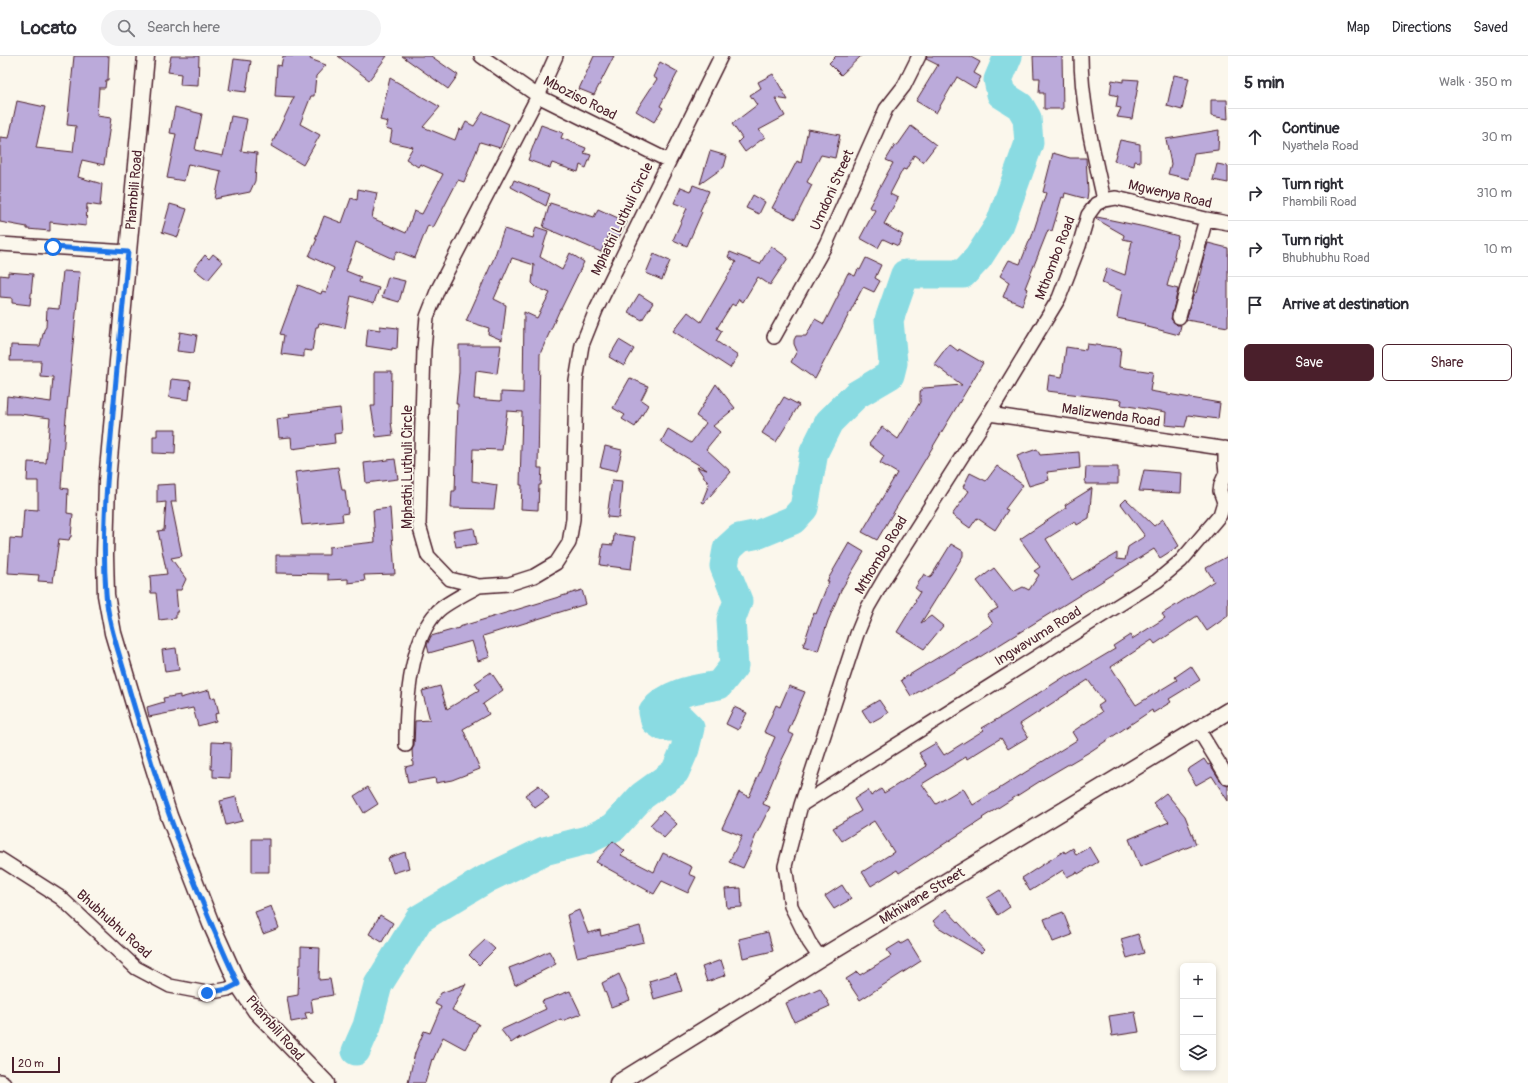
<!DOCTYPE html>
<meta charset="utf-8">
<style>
body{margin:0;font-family:Pangolin,sans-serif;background:#f2f2f3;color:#2b2b33}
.controls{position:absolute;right:12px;bottom:12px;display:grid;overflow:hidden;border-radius:6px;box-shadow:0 2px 6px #0003}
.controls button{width:36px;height:36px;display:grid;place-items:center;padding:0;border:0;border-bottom:1px solid #e1e1e2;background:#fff;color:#2b2b33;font:20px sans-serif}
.scale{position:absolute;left:12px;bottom:10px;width:48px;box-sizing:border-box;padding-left:4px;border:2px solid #4a1f2b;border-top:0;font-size:11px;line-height:14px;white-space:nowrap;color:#4a1f2b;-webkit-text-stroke:3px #fbf7ec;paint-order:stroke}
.stop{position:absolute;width:12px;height:12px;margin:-9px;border:3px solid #1a73e8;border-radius:50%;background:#fff}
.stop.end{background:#1a73e8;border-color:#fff;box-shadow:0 1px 4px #0008}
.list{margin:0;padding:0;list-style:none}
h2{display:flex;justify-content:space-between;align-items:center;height:52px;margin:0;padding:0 16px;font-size:17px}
h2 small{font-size:13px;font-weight:400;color:#7c7c81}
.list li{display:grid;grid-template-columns:26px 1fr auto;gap:12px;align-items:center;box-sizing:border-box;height:56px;padding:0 16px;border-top:1px solid #e1e1e2}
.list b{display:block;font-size:15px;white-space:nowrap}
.list p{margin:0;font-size:13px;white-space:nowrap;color:#7c7c81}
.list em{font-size:13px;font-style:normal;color:#7c7c81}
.actions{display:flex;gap:8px;padding:12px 16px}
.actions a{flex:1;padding:9px 0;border:1px solid #4a1f2b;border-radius:6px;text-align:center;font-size:14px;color:#4a1f2b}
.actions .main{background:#4a1f2b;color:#fff}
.icon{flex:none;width:22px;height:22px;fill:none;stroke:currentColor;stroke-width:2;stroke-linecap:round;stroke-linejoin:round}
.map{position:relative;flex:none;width:1228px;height:1027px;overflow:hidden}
header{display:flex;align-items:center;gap:24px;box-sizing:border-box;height:56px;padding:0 20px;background:#fff;border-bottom:1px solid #e1e1e2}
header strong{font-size:19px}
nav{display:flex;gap:22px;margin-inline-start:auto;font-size:14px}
.search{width:280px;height:36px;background:#f2f2f3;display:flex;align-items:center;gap:10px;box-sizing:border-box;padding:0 14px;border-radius:22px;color:#7c7c81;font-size:15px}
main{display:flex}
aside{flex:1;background:#fff}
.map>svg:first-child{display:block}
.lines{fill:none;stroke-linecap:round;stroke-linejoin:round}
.river{stroke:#8adbe2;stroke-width:29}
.building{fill:#bbaada;stroke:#4a1f2b;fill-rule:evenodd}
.minor-casing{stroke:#4a1f2b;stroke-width:16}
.tertiary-casing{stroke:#4a1f2b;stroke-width:19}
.minor{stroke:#fbf7ec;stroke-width:13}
.tertiary{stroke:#fbf7ec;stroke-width:16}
.route{stroke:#1a73e8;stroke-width:5}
.labels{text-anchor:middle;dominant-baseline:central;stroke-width:3.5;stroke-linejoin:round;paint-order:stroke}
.street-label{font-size:14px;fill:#4a1f2b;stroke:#fbf7ec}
</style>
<header>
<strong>Locato</strong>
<div class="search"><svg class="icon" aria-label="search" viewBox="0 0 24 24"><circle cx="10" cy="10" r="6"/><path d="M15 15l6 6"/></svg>Search here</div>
<nav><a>Map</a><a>Directions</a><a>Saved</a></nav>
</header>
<main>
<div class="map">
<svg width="1228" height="1027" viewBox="0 0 1228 1027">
<rect width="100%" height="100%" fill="#fbf7ec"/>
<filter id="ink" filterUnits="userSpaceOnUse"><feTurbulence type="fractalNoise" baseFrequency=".025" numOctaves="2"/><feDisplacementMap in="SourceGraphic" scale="8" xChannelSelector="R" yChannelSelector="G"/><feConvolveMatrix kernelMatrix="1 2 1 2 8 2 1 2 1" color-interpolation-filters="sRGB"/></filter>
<g filter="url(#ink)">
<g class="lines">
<path class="river" d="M356,995l11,-25 11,-41 41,-66 67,-40 58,-28 43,-11 27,-13 28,-31 33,-24 10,-23 5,-21 -9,-9 -11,8 -8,-1 -7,-5 -2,-9c14,-20 43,-23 66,-27l15,-19 -3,-46 7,-19 -14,-35 3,-17 12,-11 20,-4 34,-14 11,-12 10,-56 15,-30 27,-27 34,-20 3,-12 -4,-43 16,-46h58l15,-16 22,-34 29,-81 -2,-25 -7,-12 -19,-12 -3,-14 10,-24"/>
</g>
<path class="building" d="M74,0h35l-1,24h-2l-1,8h-6l-2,28 14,2 -7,47 -22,-5 -4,17 24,7 -2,22 -13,-2 -1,22 -36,-4v9l-23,-2v-2l-27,-5v-85l9,1 8,-37 28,6 -9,41 37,4 3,-26 -9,-1z
M171,0h28l-1,30 -18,-1 1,-11 -13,-2z
M283,0h28l-1,3 16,6 -10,11 -2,20h-3l-11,28 20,11 -17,30 -32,-19 23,-49 -19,-1 2,-31 4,1z
M338,0h49l-18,24z
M402,0h29l27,19 -10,14z
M594,0h20l-20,39 -15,-6z
M836,0h25l-20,19 -12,-12z
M927,0h42l11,6 -6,11 7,4 -6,11 -18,-11 -21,36 -20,-12 22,-36 -12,-6z
M1033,0h29l1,53h-19v-16h-5l1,-15h-6z
M234,3l17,2 -5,31 -17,-2z
M660,6l18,10 -18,34 3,2 -9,14 -18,-11 21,-32 -4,-2z
M773,18l15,26 -13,-2 10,18 -26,14 6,7 -20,15 -7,-10 4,-4 -10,-14 25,-19 -7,-10 11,-7 -3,-6z
M1174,19l15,3 -7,32 -15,-4z
M390,22l50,29 -17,20 32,13 4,-11 3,1 4,-8 8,4 9,-14 26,12 -9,24 -20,-6 -16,40 -6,-2 -25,48 -5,-3 -13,33 -18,-7 -4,8 -37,-17 -10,29 15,6 -2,5 20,6 -5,15 -23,-7 -6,32 -26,-5 -1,4h-2l-4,24 -8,-1v7l-23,-3 3,-19 -4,-1 18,-49 23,9 1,-3 4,1 8,-24 -25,-12 8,-17h-2l9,-23 18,7 9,-25 6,2 1,-11 19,4 -5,25 34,15 8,-22 8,3 21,-40 -23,-10 -2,3 -12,-8 7,-12 -23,-5 2,-11 -6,-2 2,-7 -8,-2z
M1123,23l16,1 -7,39 -15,-2 4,-9 -5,-1 2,-11 -8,-2 2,-14 11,2z
M1211,44h16l1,19 -17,-3z
M175,51l27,7 -7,36 28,6 8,-40 16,3 -6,32 16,2 -2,28 -5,11 -35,7 6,-28 -33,-7 -4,17 -17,-3 9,-44 -6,-1z
M541,69l22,8 -2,5 25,10 -2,5 7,2 -5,13 -6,-3 -2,7 -26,-9 -2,5 -22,-8z
M911,70l25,19 -13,17 -9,-7 -8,15 -3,-1 -13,25 8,4 -14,26 19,11 -5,11 -15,-7 -5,9 -18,-10 15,-28 -6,-3 24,-44 -7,-3 9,-15 2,1z
M808,73l32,6 -5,23 -14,-3 -14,27 5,3 -17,34 -23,-11 25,-47 4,2z
M1219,74l-1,20 -24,3 -5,26 -21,-5 3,-10 -5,-25z
M1120,84l20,4v18l-5,-1 -1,5 -20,-5z
M710,95l17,5 -3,11 -24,17z
M1053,97l17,5h16l2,33 -1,8 -22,-6 -1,5 -2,-1 -10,34 -4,-1 -23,58 3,1 -6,16 -19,-8 6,-15 -9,-6 9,-16 11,4 10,-25h1l15,-46 -3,-1z
M1217,108l11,2v17l-15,-3z
M514,124l36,14 -4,12 -35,-19z
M693,129l16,6 -9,20 2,1 -15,34 -14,-6 14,-32 -13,-5 7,-16 10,4z
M753,139l12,7 -6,12 -13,-6z
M550,147l44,14 4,-8 29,13 -9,17 -9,-4 -8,17 -58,-25z
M170,148l17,5 -9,28 -16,-5z
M1097,161l48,10 33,9 -4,20 1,1 -8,29 11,3 -7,30 6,6h4l-2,10 -35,-9 1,-2 -28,-6 5,-27 -20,-8 5,-15 18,7 7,-34 -9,-2 1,-4 -28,-16z
M536,171l12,4 -8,26 22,13 8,-17 14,9 -23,47h-1l-20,45 -2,114h4l-1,17h-2l-1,25 -17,-1 1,-24h-2l2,-73 -15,-1 -5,39 -29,-1 -1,32 25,4 -3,24 -43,-1 1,-17h3l3,-87h-2l3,-32v-27h42l-4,29 -21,-3 -2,28 27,2v-9l22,1 1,-81 13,6 13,-25 -14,-6 -4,-4 2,-18 -22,-7 -18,41 12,6 -4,35 -14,-6 1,-6 -23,-7 28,-63 10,-29 29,9z
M1208,187l20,5v79l-42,-7 8,-28 2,1 7,-27h-2z
M771,190l17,12 -18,27 -12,-8 -15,25 -4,-3 -4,7 -3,-2 -15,24 5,3 -6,10 22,15 -8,12 -57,-37 15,-19 13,10 35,-60 -8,-5 2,-5 30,12z
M213,198l10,8 -15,18 -14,-11 11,-14 4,4z
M654,198l16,7 -8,19 -16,-7z
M866,202l15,7 -6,13 5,3 -6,11 -11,-5 -48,92 -24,-17 6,-11 -3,-7v-4l2,-4h10l9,-17 9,5 15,-30 -1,-1 10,-20 7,3 3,-7 2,1z
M63,215l17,1 -15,156 -4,60 7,1 -1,24 6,1 -2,23h-1l-1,3 -10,-1 -6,43 -15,-1 1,-6 -31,-2 2,-35 12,1 2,-30 14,1v-29h-11l1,-19 18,1 4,-45 -30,-4h-14l1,-18 44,6 2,-25 -13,-1 1,-15h-31l1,-16 29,1 4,-16 2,-3 1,-19 12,1z
M8,216l25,2 -3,31 -18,-2v-5l-12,-1v-22l8,1z
M388,221l17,4 -6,21 -17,-5z
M639,238l14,9 -11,17 -14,-8z
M380,270l18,2 -1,21 -5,-1v2l-26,-4 2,-18 12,2z
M180,276l17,3 -3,18 -17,-2z
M619,284l15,9 -10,17 -15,-9z
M949,288l9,7 1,-2 24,14 -106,177 -15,-8 35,-59 -17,-10 4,-7 -15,-12 13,-17 16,12 22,-37v-9l1,-3 3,-2 38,-3 -28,-21z
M1087,288l34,4 -2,19 34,5 -3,19 70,12 -2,16 -30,-4 -3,12 -20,-2 1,-13 -45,-7 1,-5 -75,-9 2,-16 13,2 4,-30 20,3z
M375,315h17l-1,51 2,13 -17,2 -5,-31h4z
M630,322l18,8 -7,14 7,5 -13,22 -13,-8 3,-4 -12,-7z
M171,323l20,2 -2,19 -20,-3z
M716,328l19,24 -22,18 7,6 -14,17 25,23 -27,31 -2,-1 7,-18 -12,-17 10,3 -46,-28 7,-13 23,14 15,-20 -10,-7z
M784,341l15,8 -23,37 -14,-9z
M340,352l2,25 -8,1 1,9 -43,6 -1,-12 -12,1 -2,-19 13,-2 -1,-3z
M157,373h19l-1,25 -22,-1v-17h4z
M605,390l17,4 -5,21 -17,-4z
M1037,393l3,6 39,-3 1,16 -33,4 2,8 -20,6 -12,-30z
M395,403l3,20 -32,4 -2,-20z
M997,410l26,19 -18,24 3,1 -13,20 -18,-12 -7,10 -18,-13 17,-24 -6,-4 7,-14 16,8z
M338,411l4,23h3l3,23 -6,1 1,7 -41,4 -7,-53z
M1086,411h32v17h-33z
M1144,414l38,3 -1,20 -42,-2z
M612,424l10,1 -3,37 -12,-1z
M175,428l1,18h-5l11,54 -11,2 15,21 -5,11h-5l2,22h-2v6l-17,2 -3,-27h-5l-1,-17 17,-2 -9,-43 6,-1 2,-28 -9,1v-18z
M1092,432l-3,30 -12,7 -2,-4 -29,18 26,41 45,-27v6l8,1 3,-13 17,-11 -24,-32 5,-5 28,27 9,-7 16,27 -19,12 -6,-9 -179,111 -64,36 -10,-16 92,-56 -6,-10 11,-6 -21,-27 17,-13 19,24 10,-5 6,3 10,-15 -5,-4 6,-4 -20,-28 46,-31 -1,-3z
M390,452l5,66 -31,1 1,6 -17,2v-4l-20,1v-6l-52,-1v-18h53v-8l46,-5 -2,-32z
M474,472l3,16 -21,3 -3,-16z
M614,478l21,3 -4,32 -31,-4 3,-21 10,1z
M849,487l15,9 -23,38 -13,31 -10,30 -15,-5 11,-33 2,1 13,-33h-2z
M951,488l12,7v5l-42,67 10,-7 12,10 -19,23 -27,-17 19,-31 -1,-1 5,-8 -5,-4 9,-14 6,4z
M1228,500v60l-21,15 -10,-15 -42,28 -3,-4 -41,27 25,38 41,-25 -2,-3 16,-11 9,14 -31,19 2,3 -18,11 -1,-3 -61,41 -46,27 -63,40 1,1 -84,54 -2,-3 -26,16 -9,-14 32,-20 -20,-31 -32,20 -9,-13 28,-17 -7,-12 14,-9 3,6 10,-7 3,4 43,-27 -8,-13 17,-10 8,12 40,-25 -2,-2 24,-14 61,-39 1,2 47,-28 -2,-3 17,-11 2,4 33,-21 -3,-4 52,-33 -8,-13zM1088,624l16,22 -6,4 4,6 -30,20 5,8 -104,65 -10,-17 -27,16 -14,-20 44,-27 1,2 34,-21 7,11 20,-12 -8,-13z
M582,534l4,14 -103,32 7,21 -12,4 -6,-20 -43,12 -2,-8 4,-9 28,-8v-1z
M176,592l3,22 -14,2 -3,-22z
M491,616l12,18 -20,14 6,10 -26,15 17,40 -28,11 -16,3 -1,-5 -27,5 -3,-16 8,-2 -1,-15 2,-5 1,-24 15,-1 -8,-29 18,-5 7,23 32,-19 -4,-7z
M789,630l16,6 -17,40 6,3 -17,35 -14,34 7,3 -14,28 -6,15 1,1 -8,17 -14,-6 13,-26 -20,-8 17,-36 10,5 26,-60 -11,-5 12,-27 4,2z
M209,634l2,8 4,-1 4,16 -4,1 1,7 -18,5 -5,-18 -44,9 -2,-10 17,-5 -1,-4 17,-3v3z
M879,644l9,13 -18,10 -8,-13z
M734,651l13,6 -9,17 -12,-6z
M212,686l19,1 -1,35 -17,-1v-8h-2z
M1204,703l4,6 2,-1 11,18 7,4v15l-16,-25 -16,9 -9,-15z
M539,729l10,13 -14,10 -10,-13z
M368,731l10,17 -14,9 -10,-17z
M1166,737l19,23 11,28 -56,23 -11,-28 40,-17 -16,-19z
M236,741l6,24 -16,4 -6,-24z
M663,755l14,13 -13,14 -14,-13z
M252,783h17v33h-17z
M613,785l12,10 -4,4 33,17 9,-19 29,14 -3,7 7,3 -8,16 -26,-12 -8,13 -58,-32z
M1089,791l9,15 -20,12 -1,-2 -10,5 -4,-7 -33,21 -8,-13 42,-27 1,2 8,-5 3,7z
M405,796l4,16 -16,5 -5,-15z
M842,829l9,14 -17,10 -9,-13z
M741,832l1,19 -15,1 -2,-19z
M1000,834l10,17 -12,8 -11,-17z
M271,850l8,22 -16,6 -8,-22z
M946,853l38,41 -3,3 -43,-26 -5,-6z
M579,854l9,23 12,-3 1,6 39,-10 4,16 -67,15 -10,-42z
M1063,856l9,23 -19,7 -9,-23z
M380,859l13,8 -11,19 -13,-8z
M768,876l5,19 -30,7 -4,-19z
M1138,878l6,19 -17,5 -6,-19z
M485,884l10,9 -16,16 -10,-10z
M908,884l13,21 -61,39 -14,-21 11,-7 3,3 31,-19 -4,-6 13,-8 1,2z
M301,891l19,1 -1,32 11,-1 3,16 -22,4 2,13 -8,1 2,6 -16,3 -4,-25 11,-2 1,-30h2z
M549,895l7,13 -41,21 -6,-17 21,-8z
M721,904l5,15 -19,7 -5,-15z
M676,917l6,18 -28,8 -5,-18z
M619,918l11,26 -19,7 -9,-24z
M466,928l-14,26 27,14 -14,25 -22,-12 -10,23 -1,-1 -7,24h-17l7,-30 9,-22 6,2 11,-26 -6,-3 6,-11z
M820,932l10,18 -36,16 -8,-19z
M570,935l11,23 -19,7 -1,-2 -44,21 3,-3 -9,6 -10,-13 45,-21 -4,-8z
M1135,956l4,20 -27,4 -3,-20z"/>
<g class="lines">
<g class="minor-casing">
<path id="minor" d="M481,0l57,40 131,65
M556,0l-18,40 -100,193 -11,28 -3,32 -5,176 9,31 22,23 29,7 30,-2 25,-8 22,-13 13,-20 4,-24 3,-138 6,-36 14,-35 125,-254
M1081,0c0,47 13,98 23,144
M0,188l128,8
M1179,261l27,-98
M774,281l52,-93 60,-135 18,-23 15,-30
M989,358l239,35
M1198,673l30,49
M406,689c0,-38 3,-104 31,-133 7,-8 31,-20 42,-26
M801,749l356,-224 24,-20 39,-46 4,-13 -4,-11 1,-7 5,-11 -1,-10v-15
M0,803l61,39 75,70 34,18 37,7 21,-4 10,-5
M820,902l-11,-16 -18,-36 -6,-40 16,-61 56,-171 11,-27 18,-31 103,-162 70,-116 20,-52 9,-31 8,-11 8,-4 12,-2 90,21 22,4
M0,1025l4,2"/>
</g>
<g class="tertiary-casing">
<path id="tertiary" d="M146,0l-39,425 -2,74 1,40 7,38 24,81 32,102 42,108 27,60 18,27 70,72
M618,1027l202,-125 408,-247"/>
</g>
<use href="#minor" class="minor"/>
<use href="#tertiary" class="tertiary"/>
</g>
</g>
<g class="lines" filter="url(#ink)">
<path class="route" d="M53,191l75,5c-6,62 -12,124 -17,185 -5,52 -9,104 -5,156 2,33 15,64 23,96 29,101 65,200 109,295l-10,5 -21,4"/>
</g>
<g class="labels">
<g class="street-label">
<text transform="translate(580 42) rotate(27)">Mboziso Road</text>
<text transform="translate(134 134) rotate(-85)">Phambili Road</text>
<text transform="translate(832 134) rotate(-66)">Umdoni Street</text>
<text transform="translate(1170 138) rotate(13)">Mgwenya Road</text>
<text transform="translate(622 163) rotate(-64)">Mphathi Luthuli Circle</text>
<text transform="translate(1055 202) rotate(-69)">Mthombo Road</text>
<text transform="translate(1111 359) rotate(8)">Malizwenda Road</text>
<text transform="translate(407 411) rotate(-90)">Mphathi Luthuli Circle</text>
<text transform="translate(881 499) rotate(-59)">Mthombo Road</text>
<text transform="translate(1038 580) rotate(-32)">Ingwavuma Road</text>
<text transform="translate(922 840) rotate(-31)">Mkhiwane Street</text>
<text transform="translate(114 868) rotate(42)">Bhubhubhu Road</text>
<text transform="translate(275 972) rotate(49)">Phambili Road</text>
</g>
</g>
</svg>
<div class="controls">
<button>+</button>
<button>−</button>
<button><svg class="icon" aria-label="layers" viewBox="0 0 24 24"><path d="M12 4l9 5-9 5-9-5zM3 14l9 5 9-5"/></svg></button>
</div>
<div class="scale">20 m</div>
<div class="stop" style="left:53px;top:191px"></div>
<div class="stop end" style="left:207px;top:937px"></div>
</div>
<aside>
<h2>5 min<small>Walk · 350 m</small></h2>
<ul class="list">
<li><svg class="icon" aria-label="ahead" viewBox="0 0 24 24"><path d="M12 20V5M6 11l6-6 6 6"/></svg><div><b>Continue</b><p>Nyathela Road</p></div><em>30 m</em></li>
<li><svg class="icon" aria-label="right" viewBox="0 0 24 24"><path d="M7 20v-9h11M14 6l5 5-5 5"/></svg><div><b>Turn right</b><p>Phambili Road</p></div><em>310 m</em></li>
<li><svg class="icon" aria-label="right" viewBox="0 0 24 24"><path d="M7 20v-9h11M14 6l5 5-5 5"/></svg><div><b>Turn right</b><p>Bhubhubhu Road</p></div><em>10 m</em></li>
<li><svg class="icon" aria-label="arrive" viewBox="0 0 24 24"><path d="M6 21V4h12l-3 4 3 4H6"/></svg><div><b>Arrive at destination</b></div></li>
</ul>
<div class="actions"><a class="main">Save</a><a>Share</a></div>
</aside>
</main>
